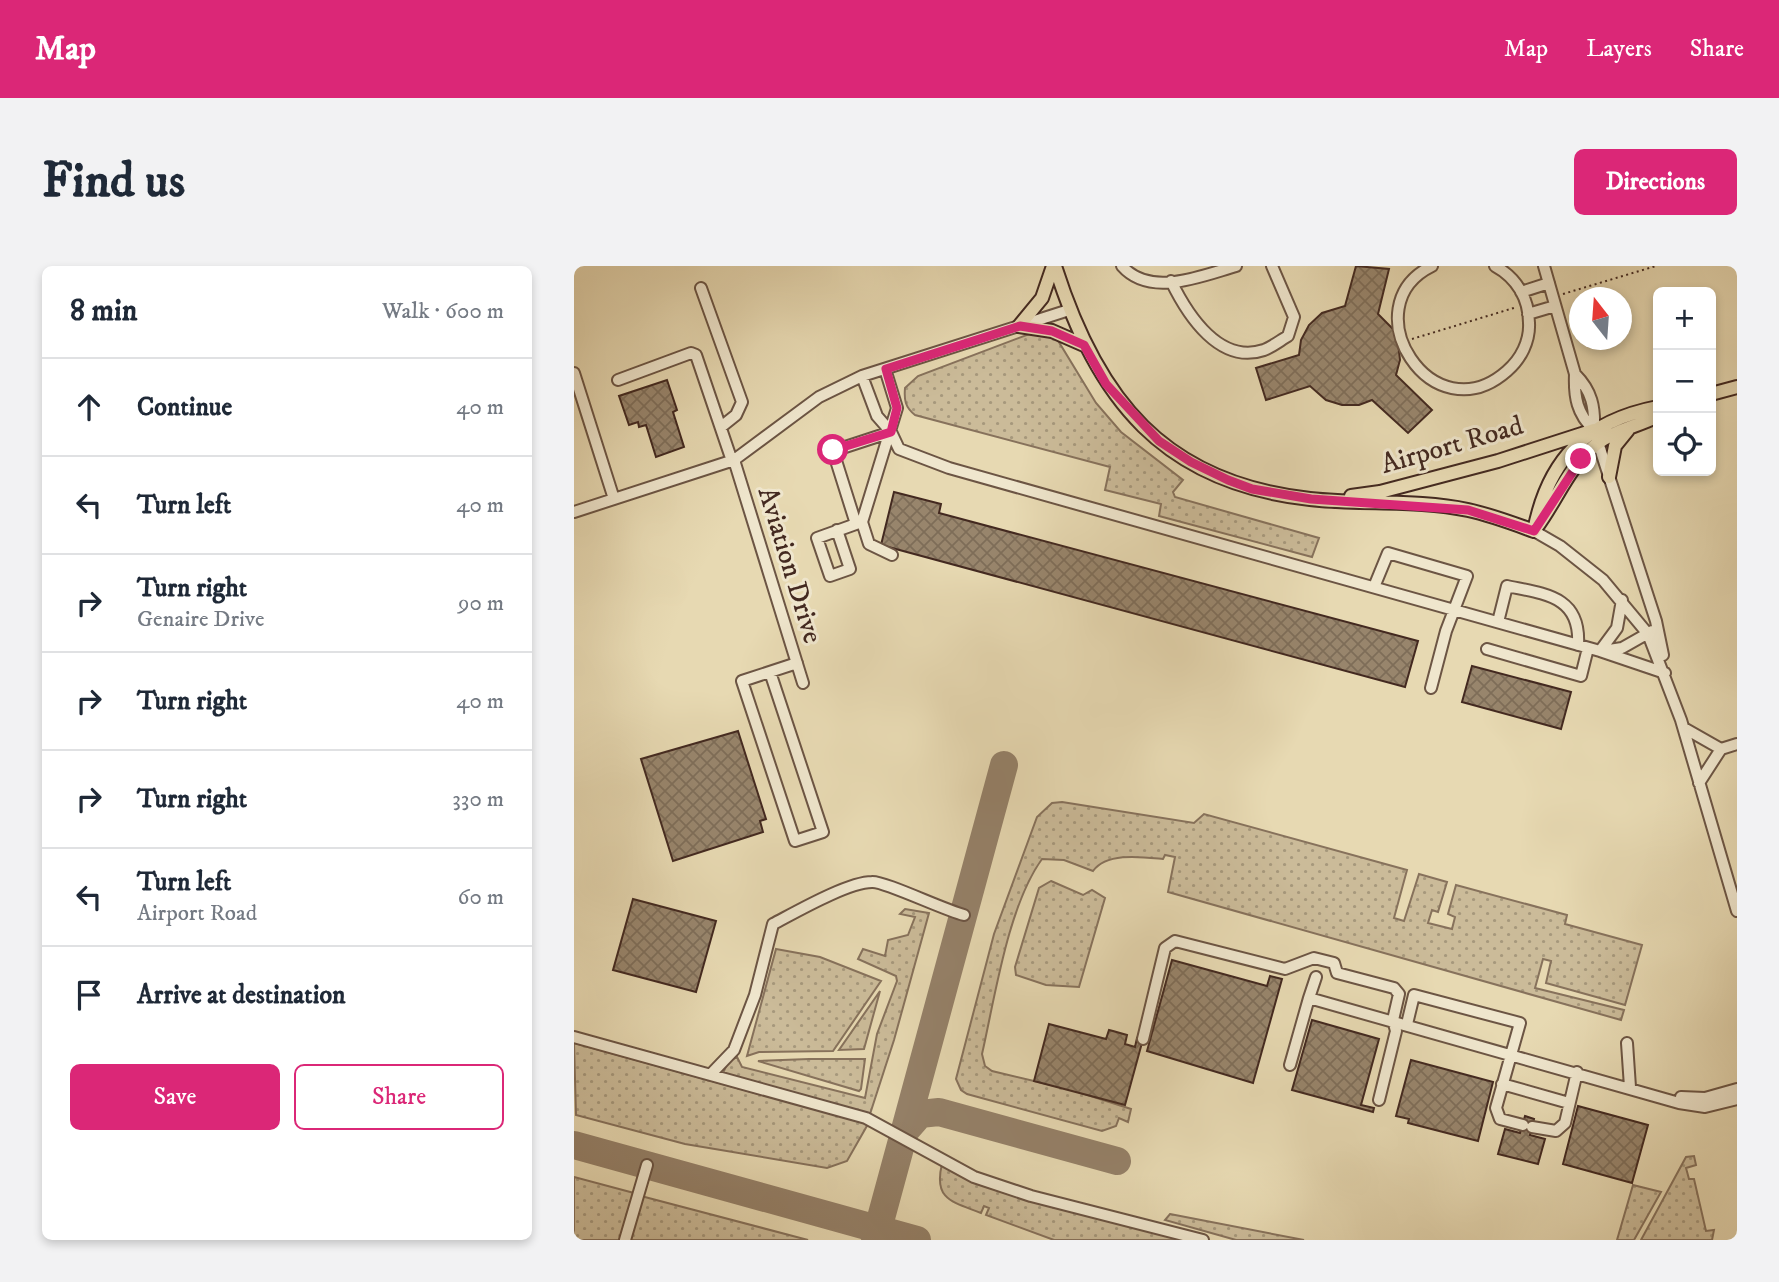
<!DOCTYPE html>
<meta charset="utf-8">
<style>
body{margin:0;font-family:"IM FELL DW Pica",serif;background:#f2f2f3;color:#1f2937}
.controls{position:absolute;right:21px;top:21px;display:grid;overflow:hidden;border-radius:10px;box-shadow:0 4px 10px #0003}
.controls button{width:63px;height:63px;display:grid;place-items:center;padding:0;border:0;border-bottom:2px solid #e0e1e3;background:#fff;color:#1f2937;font:35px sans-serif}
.compass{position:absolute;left:995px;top:21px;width:63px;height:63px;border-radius:50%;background:#fff;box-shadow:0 4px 10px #0003;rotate:343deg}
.stop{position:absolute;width:21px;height:21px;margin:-16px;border:5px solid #db2777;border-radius:50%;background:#fff}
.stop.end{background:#db2777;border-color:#fff;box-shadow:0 2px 7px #0008}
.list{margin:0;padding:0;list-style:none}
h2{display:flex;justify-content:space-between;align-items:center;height:91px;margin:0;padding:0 28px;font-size:30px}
h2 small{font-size:23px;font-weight:400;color:#747a83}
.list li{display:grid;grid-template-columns:46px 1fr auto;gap:21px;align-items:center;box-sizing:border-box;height:98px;padding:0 28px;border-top:2px solid #e0e1e3}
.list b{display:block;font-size:26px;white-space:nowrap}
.list p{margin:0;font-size:23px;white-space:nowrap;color:#747a83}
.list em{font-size:23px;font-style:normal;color:#747a83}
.actions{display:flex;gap:14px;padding:21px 28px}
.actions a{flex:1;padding:16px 0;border:2px solid #db2777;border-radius:10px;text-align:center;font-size:24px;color:#db2777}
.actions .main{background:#db2777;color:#fff}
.icon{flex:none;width:38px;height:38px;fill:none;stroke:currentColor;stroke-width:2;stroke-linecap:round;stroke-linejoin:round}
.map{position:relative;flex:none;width:1163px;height:974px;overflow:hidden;border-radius:10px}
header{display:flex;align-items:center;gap:42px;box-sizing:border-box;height:98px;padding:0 35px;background:#db2777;color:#fff}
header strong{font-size:33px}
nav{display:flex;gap:38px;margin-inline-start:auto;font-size:24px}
.intro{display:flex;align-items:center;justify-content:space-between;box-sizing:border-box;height:168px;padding:0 42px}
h1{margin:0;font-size:49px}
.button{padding:18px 32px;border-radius:10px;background:#db2777;color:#fff;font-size:24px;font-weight:700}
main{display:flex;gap:42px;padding:0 42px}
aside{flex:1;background:#fff;border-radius:10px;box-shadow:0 4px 10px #0003}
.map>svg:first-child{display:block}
.grass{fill:url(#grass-dots);stroke:#87725c;stroke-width:2}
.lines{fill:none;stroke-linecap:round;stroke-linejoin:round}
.taxiway{stroke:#958169;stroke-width:28}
.building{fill:url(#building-cross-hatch);stroke:#432920;stroke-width:2}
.minor-casing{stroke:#6c5544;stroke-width:14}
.major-casing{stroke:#432920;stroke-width:16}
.path{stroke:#432920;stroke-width:2;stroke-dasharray:2 3.5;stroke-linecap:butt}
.minor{stroke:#efe6cd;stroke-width:10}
.major{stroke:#e7d9b2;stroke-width:12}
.route{stroke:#db2777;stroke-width:9}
.labels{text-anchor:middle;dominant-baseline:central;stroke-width:6;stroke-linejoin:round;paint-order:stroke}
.street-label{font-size:28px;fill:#432920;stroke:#efe6cd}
</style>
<header>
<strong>Map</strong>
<nav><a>Map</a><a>Layers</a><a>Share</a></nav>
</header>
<div class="intro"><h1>Find us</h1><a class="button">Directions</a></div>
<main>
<aside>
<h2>8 min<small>Walk · 600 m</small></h2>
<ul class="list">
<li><svg class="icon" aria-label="ahead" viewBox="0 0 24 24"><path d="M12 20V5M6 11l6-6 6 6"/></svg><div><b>Continue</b></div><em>40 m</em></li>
<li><svg class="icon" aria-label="left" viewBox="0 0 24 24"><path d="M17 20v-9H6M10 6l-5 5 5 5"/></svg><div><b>Turn left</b></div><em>40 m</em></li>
<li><svg class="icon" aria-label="right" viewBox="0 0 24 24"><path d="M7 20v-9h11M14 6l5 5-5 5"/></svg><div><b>Turn right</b><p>Genaire Drive</p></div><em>90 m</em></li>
<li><svg class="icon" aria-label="right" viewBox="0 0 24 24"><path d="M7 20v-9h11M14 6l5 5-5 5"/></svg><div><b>Turn right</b></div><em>40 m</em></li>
<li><svg class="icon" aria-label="right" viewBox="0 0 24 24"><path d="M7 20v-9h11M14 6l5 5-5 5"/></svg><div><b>Turn right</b></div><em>330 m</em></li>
<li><svg class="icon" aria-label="left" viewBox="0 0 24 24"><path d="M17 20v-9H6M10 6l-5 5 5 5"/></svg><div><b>Turn left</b><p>Airport Road</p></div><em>60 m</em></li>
<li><svg class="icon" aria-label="arrive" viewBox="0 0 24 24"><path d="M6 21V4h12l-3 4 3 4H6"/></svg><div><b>Arrive at destination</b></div></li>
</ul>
<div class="actions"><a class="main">Save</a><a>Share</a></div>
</aside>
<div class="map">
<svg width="1163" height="974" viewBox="0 0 1163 974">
<defs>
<pattern id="grass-dots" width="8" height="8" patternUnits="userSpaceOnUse" patternTransform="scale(1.75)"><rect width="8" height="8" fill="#cbbb99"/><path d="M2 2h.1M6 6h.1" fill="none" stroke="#a6987c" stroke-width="1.8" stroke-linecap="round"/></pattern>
<pattern id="building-cross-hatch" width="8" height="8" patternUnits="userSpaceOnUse" patternTransform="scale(1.75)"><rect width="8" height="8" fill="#98856c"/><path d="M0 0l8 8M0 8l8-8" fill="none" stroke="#7e6d58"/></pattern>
</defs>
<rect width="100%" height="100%" fill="#e7d9b2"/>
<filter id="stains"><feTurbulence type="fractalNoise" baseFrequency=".00286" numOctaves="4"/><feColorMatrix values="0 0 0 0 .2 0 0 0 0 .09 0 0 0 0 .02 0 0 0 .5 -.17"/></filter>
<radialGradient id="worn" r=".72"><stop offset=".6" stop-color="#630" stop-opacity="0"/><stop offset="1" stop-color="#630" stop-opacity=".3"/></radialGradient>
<path class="grass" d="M458,67l25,6 39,64 25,29 62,48 -10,12 2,5 144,41 -7,19 -153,-41 2,-12 -56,-14 5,-23 -195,-52c-10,-8 -11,-15 -10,-27l13,-12z
M488,536l132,21 10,-9 203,56 -13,48 10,3 15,-47 28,8 -9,30 -6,-2 -4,13 24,6 3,-12 -7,-3 8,-29 111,30 -2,9 77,21 -17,60 -79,-22 5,-22 -8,-2 -8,29 89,22 -3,10 -453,-128 7,-35 -10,-2 -2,4c-21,-2 -56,-7 -70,12l-29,-11 -22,-1c-34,47 -47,138 -60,195l3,12 7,5 80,19 59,19 -3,13 -9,-4 -3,8 -14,5 -135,-37 -6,-4 -5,-11 38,-145 43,-117 15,-14z
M477,615l32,14 9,-5 13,8 -26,89 -33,-2 -30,-10 -1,-8 24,-79z
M331,643l24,4 -35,127 -24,74 -147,-41 5,-11 9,-5 5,10 123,31 12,-64 20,-53 -1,-5 -38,-17 5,-10 22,7 3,-16 20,-5 7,-18 -15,-3z
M202,683l44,8 61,24 -48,70 -74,1 -12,4z
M306,725l-16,58 -25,1z
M0,777l294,81 -21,37 -20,7 -142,-24 -109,-29z
M235,793h56l-4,30 -2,2 -101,-30z
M1120,890l2,9 -10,3 3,11h5l12,52 8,-1 -2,10h-71l45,-83z
M368,898l45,23 200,53h-133l-68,-25 3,-7 -5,-2 -3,7c-28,-11 -48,-13 -39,-49z
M0,911l60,16 -12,47h-48z
M1059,919l28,7 -27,48h-17z
M67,930l167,44h-179z
M596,948l134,26h-68l-71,-20z"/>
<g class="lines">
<path class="taxiway" d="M332,864l14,-16 19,-2 178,49
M0,879l343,95
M301,974l129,-475"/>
</g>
<path class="building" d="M782,0l33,3 -11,45 15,15 5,14 2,17 -4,15 36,35 -24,23 -36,-33 -13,5h-17l-16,-5 -16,-14 -44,14 -10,-32 43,-13 2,-15 8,-15 13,-12 23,-7z
M93,114l10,30 -4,2 11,35 -28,10 -10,-32 -7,2 -1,-5 -9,3 -10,-29z
M320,226l47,12 -2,9 479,128 -13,46 -524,-142z
M898,400l99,26 -10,37 -99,-27z
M164,465l28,88 -6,2 3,11 -90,29 -32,-102z
M59,633l83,22 -20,71 -83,-22z
M598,694l95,26 3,-10 12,3 -29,104 -106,-32z
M738,754l67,19 -18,66 13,3 -1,4 -81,-22z
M475,758l57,15 3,-9 4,1 14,4 -2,9 10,3 2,-9 6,1 -18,66 -91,-24z
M837,794l82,22 -15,59 -70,-18 1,-4 -13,-3z
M1004,840l70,19 -16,58 -69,-19z
M951,850l9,3 -4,16 15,4 -7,25 -40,-10 7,-25 15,4z"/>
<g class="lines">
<g class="minor-casing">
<path id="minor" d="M548,0c28,32 79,10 114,0
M858,0c-82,40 0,171 75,105 14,-12 23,-30 22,-48 0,-24 -12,-45 -34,-57
M970,0l31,108c-1,23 2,40 19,56
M597,15c17,35 49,84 93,69 8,-3 17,-10 24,-14l6,-19 -22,-51
M127,22l41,114 -6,13 -15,12
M947,26l28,-9
M954,48l27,-8
M0,107l40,126
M1001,108c17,17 20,33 19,56l62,191 7,34
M288,110l15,40 14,16
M44,114l73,-27 5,2 36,106
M160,194l69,223
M0,246l160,-52 85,-63 43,-21 207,-66
M288,256l7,22 23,11
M282,258l6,-2 35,-114 -12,-39
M263,264l13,39 -20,7 -13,-38 39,-14 -23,-73 58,-19 8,17 50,19 651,183 65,22
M960,265l26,15 43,34 45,54 33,86 56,191
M800,321l14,-34 79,23 -21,55 -15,57
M924,356l9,-36c38,8 74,10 71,59
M913,383l94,27 7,-28
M1026,385l17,-23 5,-28
M1029,385l19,-3 30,-17
M196,406l53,160 -28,9 -53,-160 55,-18
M1110,462l37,21 -22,34
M1147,483l16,-5
M735,732l7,-21
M833,758l7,-29 106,28 -24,85 4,11 23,6
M0,771l292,81 108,59 57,19 172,44
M569,773l22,-91 10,-7 110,28 29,-11 20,5 3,10 57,15 5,6 -6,26 3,11 -17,69
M1053,777l3,44
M716,799l19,-67 370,105 26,4 32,-8
M136,809l24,-25 21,-55 18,-71c23,-12 75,-42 99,-42 12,-1 72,28 92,33
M928,818l67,19
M1107,831l24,1 32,-9
M958,861l24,4 9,-8 12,-51
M51,974l22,-75"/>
</g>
<g class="major-casing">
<path id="major" d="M481,0c42,133 108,217 255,233 52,6 107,0 158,11 23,5 44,13 66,21
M445,60l23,-28 11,-32
M445,60l33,5 32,14
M1137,128l26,-7
M1035,211l6,-31 13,-16
M777,230l29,-4 118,-31 96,-31
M962,262c21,-28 33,-63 62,-85 17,-13 41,-17 60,-27
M960,265c14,-72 52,-110 124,-124"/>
</g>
<path class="path" d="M989,28l93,-28
M838,73l105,-32"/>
<use href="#minor" class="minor"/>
<use href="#major" class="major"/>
</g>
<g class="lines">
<path class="route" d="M259,184l58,-18 6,-24 -11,-39 134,-43 32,5 32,14 22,39 53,57 32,21 37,18 24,9 59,10 157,11 66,21 47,-72"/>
</g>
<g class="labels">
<g class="street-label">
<text transform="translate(878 179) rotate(-16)">Airport Road</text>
<text transform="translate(216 299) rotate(73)">Aviation Drive</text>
</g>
</g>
<rect width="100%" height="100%" filter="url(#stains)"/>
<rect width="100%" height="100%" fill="url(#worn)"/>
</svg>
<div class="controls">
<button>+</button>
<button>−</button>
<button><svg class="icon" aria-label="locate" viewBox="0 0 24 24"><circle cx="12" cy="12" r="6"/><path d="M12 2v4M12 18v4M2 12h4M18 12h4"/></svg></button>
</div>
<svg class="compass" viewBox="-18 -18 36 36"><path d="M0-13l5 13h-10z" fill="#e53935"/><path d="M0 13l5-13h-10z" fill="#747a83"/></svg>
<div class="stop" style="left:259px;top:184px"></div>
<div class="stop end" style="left:1007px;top:193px"></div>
</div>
</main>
